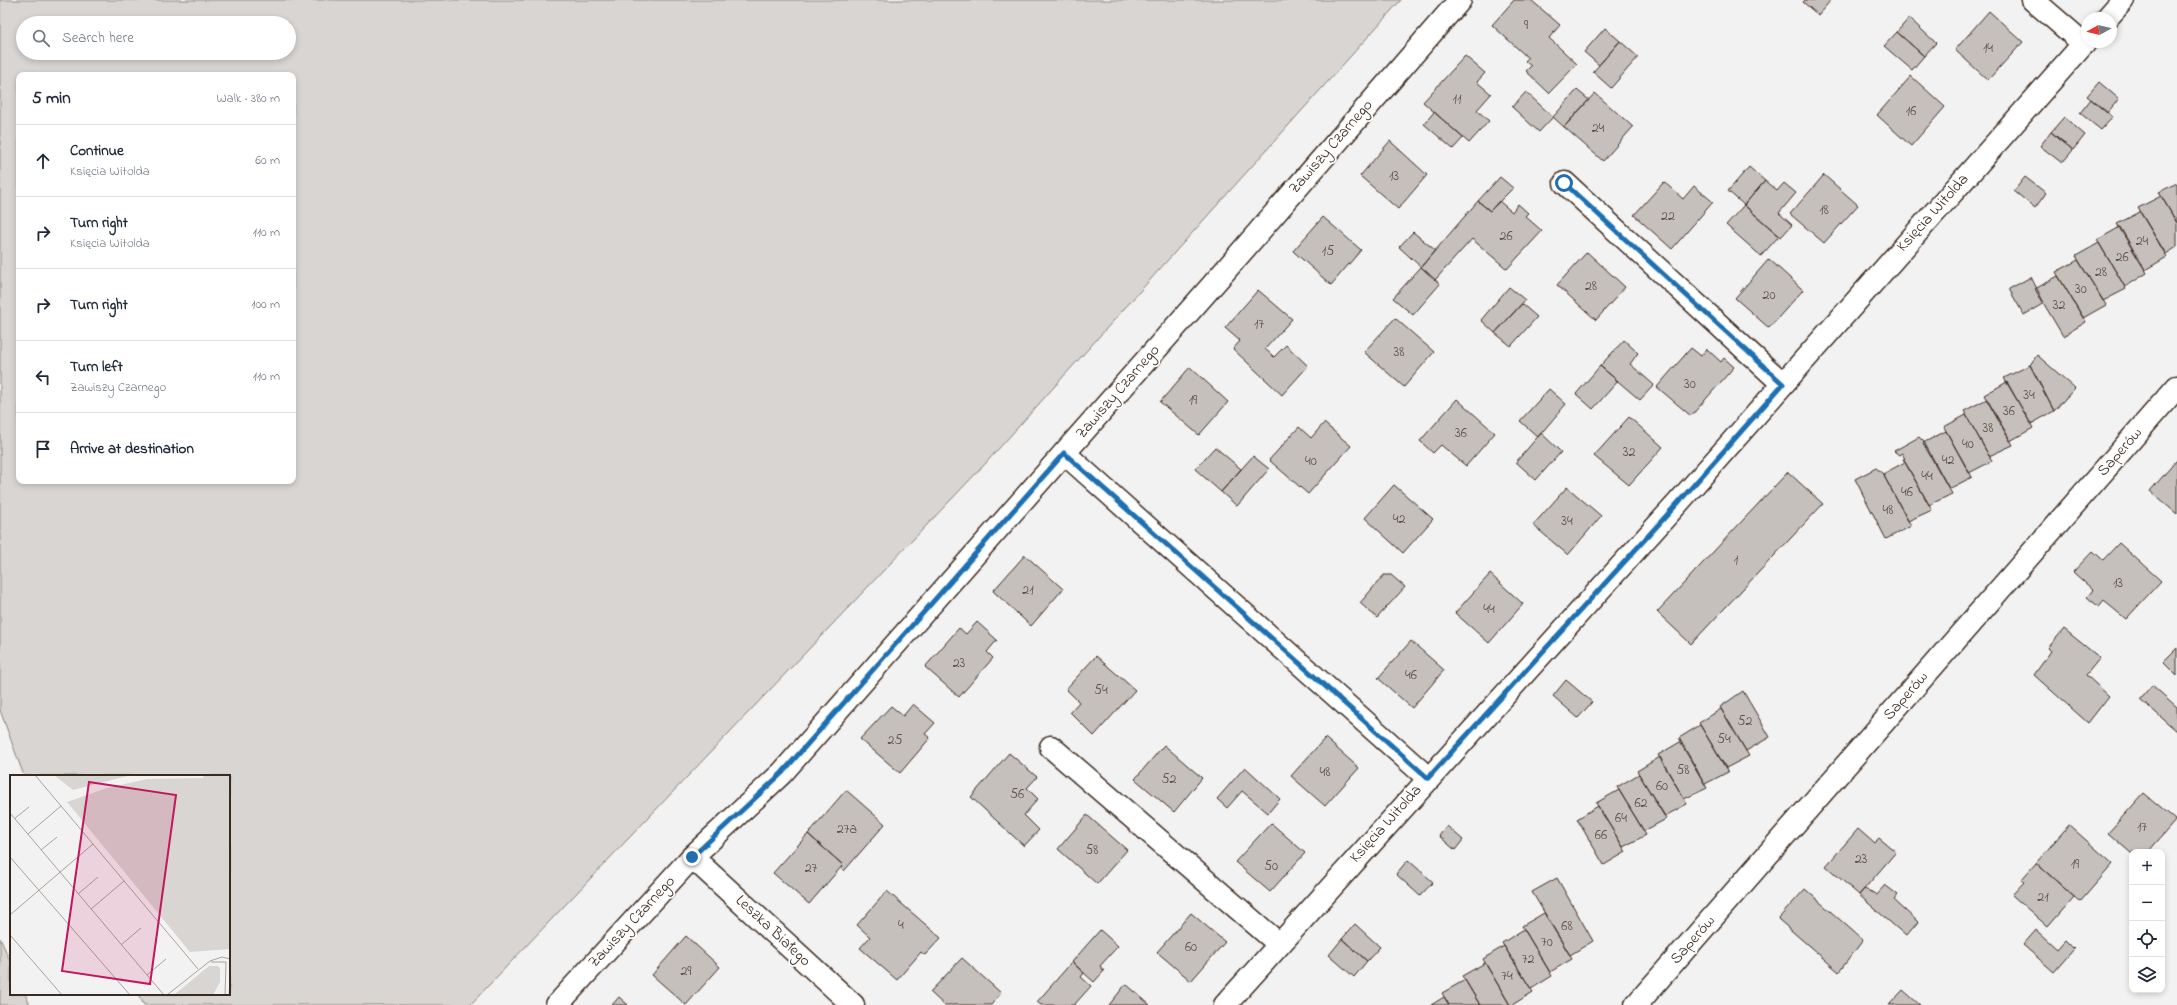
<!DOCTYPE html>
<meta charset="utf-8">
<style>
body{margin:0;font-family:"Indie Flower",sans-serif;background:#f6f6f7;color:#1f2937}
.controls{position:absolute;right:12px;bottom:12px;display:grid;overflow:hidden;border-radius:8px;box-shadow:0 2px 6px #0003}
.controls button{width:36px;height:36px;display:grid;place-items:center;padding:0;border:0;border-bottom:1px solid #e0e1e3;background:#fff;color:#1f2937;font:20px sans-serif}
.compass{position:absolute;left:2081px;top:12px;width:36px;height:36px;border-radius:50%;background:#fff;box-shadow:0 2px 6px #0003;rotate:262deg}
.stop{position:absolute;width:12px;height:12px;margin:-9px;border:3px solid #1f6fb2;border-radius:50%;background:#fff}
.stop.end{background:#1f6fb2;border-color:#fff;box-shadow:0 1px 4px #0008}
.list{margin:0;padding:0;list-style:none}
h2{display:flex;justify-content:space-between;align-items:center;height:52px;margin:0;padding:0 16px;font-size:17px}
h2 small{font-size:13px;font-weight:400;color:#747a83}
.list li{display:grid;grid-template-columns:26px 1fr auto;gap:12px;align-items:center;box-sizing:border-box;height:72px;padding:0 16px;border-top:1px solid #e0e1e3}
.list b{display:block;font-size:15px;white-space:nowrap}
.list p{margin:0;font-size:13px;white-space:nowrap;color:#747a83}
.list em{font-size:13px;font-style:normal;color:#747a83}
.icon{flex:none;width:22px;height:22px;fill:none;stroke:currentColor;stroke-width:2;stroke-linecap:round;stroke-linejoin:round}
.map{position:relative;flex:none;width:2177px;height:1005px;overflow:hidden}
.search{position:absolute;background:#fff;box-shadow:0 2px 6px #0003;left:16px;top:16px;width:280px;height:44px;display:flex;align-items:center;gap:10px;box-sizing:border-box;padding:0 14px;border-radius:22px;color:#747a83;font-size:15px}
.panel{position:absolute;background:#fff;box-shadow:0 2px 6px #0003;left:16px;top:72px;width:280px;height:412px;border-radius:8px}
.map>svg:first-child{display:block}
.green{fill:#d8d5d2;stroke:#8a8078;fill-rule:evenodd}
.building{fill:#c6c0bd;stroke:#3b2a1e}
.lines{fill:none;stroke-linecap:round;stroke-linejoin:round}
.street-casing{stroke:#3b2a1e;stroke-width:25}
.secondary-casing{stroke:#3b2a1e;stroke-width:25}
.street{stroke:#fff;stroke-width:22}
.secondary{stroke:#fff;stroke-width:22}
.route{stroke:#1f6fb2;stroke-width:5}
.labels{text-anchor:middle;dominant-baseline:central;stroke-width:3.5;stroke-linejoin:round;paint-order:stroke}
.number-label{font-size:14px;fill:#5e5046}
.street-label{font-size:16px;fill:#3b2a1e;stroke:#fff}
.inset-road{fill:none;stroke:#a9a29d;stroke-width:1}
.view{fill:#c2185b;fill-opacity:0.15;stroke:#c2185b;stroke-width:2}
.inset-edge{fill:none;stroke:#3b2a1e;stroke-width:2}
</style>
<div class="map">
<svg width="2177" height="1005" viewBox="0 0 2177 1005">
<rect width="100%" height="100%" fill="#f3f2f2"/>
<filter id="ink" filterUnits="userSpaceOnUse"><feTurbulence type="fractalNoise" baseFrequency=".025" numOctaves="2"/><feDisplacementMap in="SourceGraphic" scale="8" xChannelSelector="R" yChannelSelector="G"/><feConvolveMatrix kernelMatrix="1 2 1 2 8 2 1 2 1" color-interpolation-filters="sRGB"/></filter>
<g filter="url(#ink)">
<path class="green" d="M0,0h1401l-416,464 -515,541h-326l-6,-11h91v-218h-205l-24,-66zM23,23h266v30h-266zM19,75h274v406h-274z
M0,938l11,25v31h14l5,11h-30z"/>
<path class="building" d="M1514,0h17l29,25 -11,13 28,26 -28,29 -23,-22 5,-5 -6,-5 3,-3 -36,-33z
M1805,0h26l-13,15 -15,-13z
M1989,11l34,31 -35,38 -33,-30z
M1909,18l27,25 -12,13 -27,-24z
M1605,28l15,13 -21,24 -15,-13z
M1897,32l27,24 -12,14 -28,-24z
M1620,41l18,16 -27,31 -18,-16z
M1465,56l20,17 -8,9 14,12 -14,16 12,11 -20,22 -46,-41z
M1911,76l34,31 -34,39 -34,-31z
M2099,82l20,17 -12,14 -20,-17z
M1577,90l12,10 -25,27 -11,-10z
M1526,92l27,25 -14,15 -27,-25z
M1595,93l38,34 -30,34 -39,-34z
M2091,99l22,18 -12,13 -21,-17z
M1434,112l29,26 -10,11 -29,-25z
M2064,117l21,18 -12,15 -22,-18z
M2051,132l22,18 -11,13 -22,-17z
M1390,141l37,34 -29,34 -38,-33z
M1749,167l16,14 -21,24 -16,-14z
M1824,175l34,30 -34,38 -34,-29z
M1500,177l13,11 -23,23 -12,-10z
M2025,177l21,16 -11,15 -21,-17z
M1765,181l12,10 7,-8 12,10 -17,20 13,12 -11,12 -37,-32z
M1664,182l19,17 11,-13 19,16 -41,47 -38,-34z
M2177,183v40l-18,-31z
M2161,196l16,27v24l-11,7 -28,-46z
M1478,201l12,10 9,-10 13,11 6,-8 10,9 -3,3 17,15 -35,38 -35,-30 -37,41 -14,-13z
M1744,205l35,31 -18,20 -35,-31z
M2140,212l27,45 -22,13 -28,-46z
M1323,217l38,33 -30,35 -38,-34z
M2120,227l27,46 -22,14 -28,-47z
M1413,232l22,18 -14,17 -22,-20z
M2099,243l27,46 -23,12 -27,-45z
M1587,252l38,35 -29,33 -39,-35z
M1769,259l34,31 -34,38 -34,-30z
M2078,260l28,45 -23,13 -27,-46z
M1421,267l19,17 -27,31 -20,-17z
M2058,276l28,46 -23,14 -28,-47z
M2031,277l13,26 -20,12 -15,-26z
M1509,287l16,13 -30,33 -14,-13z
M1258,290l34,29 -27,30 9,8 12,-12 22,21 -26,29 -49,-46 7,-8 -15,-13z
M1522,304l15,13 -26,29 -16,-13z
M1395,318l39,34 -30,35 -40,-35z
M1624,340l14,13 -8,11 24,21 -14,15 -40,-34z
M1691,348l10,8 6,-7 14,13 3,-4 10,9 -43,49 -34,-29z
M2037,355l38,33 -21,23 -24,-46z
M2030,365l24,46 -23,13 -27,-46z
M1600,366l18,15 -25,28 -17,-15z
M1190,367l38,35 -29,33 -39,-33z
M2007,382l26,46 -23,13 -26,-46z
M1549,389l17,15 -28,33 -18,-16z
M1457,399l38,34 -29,33 -25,-21 -8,8 -13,-12z
M1987,399l26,46 -24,11 -25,-45z
M1966,415l26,46 -23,12 -25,-46z
M1629,417l34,30 -34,38 -35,-29z
M1324,423l27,23 -43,48 -39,-34 30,-33 12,11z
M1946,431l26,46 -23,12 -26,-46z
M1541,433l20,19 -25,28 -20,-18z
M1919,437l5,5 28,52 -23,11 -26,-46h2l-3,-6 -3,2 -5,-4z
M1215,447l26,22 -20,23 -26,-23z
M1253,456l16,13 -32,37 -16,-14z
M2177,460v54l-27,-23z
M1905,462l27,48 -24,11 -25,-47z
M1876,468l7,6 28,52 -25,13 -31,-60z
M1788,472l35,32 -132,140 -34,-32z
M1394,485l39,34 -30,34 -38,-35z
M1567,487l34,29 -33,39 -35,-30z
M2119,543l42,38 -35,38 -22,-18 -5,6 -12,-10 6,-7 -20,-18 20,-21 10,9z
M1025,555l38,34 -32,37 -38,-35z
M1490,574l33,30 -34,39 -34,-30z
M1384,575h7l14,12 -28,31 -17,-15z
M977,622l20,18 -10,12 6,6 -34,39 -34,-30 34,-39 7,6z
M2064,629l36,29 -14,17 23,21 -21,27 -54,-48 17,-24 -3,-3z
M1411,641l33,29 -32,38 -34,-30z
M2177,648v28l-14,-14z
M1096,656l39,34 -41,46 -24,-24 9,-10 -13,-13z
M1566,680l26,22 -14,16 -25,-22z
M2152,685l25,22v24l-37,-32z
M1743,691l27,46 -24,14 -26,-44z
M913,704l22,19 -10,11 5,4 -30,35 -40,-34 31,-33 12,10z
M1721,709l28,47 -23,12 -27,-45z
M1700,725l28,47 -23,12 -26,-46z
M1325,738l34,30 -34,38 -34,-30z
M1680,742l27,46 -23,11 -26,-44z
M1164,745l38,33 -28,34 -39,-33z
M1009,753l28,24 -10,11 11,11 -14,16 15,15 -15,16 -53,-49z
M1660,757l27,47 -22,12 -28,-45z
M1245,767l35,32 -12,14 -26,-22 -15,17 -10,-9z
M1639,774l27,45 -22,12 -27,-44z
M846,790l39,34 -41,47 -3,-4 2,-2 -35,-31z
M1619,790l27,45 -23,12 -27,-44z
M2144,793l32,27 -28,32h-16v2l-24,-21z
M1598,806l28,46 -22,13 -27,-46z
M1087,815l40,35 -30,34 -39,-35z
M1271,823l34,30 -35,39 -35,-30z
M2069,825l44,39 -33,38 -44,-39z
M1447,826l16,14 -8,10 -16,-14z
M1858,829l16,14 5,-5 17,14 -37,43 -33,-29z
M808,834l35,31 -34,39 -36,-31z
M1408,860l25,22 -13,14 -24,-22z
M2036,863l38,34 -26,30 -36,-32 12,-13 -3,-2z
M1557,878l36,63 -23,14 -38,-63z
M1885,885l13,10 -4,5 24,22 -12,14 -47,-41 5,-6 13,5z
M1805,889l58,51 -24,32 -61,-53z
M887,891l54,47 -16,17 -4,-3 -24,28 -37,-32 10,-11 -13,-12z
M1191,913l34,29 -34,39 -34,-29z
M1544,913l28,46 -22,13 -28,-46z
M1355,924l25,23 -13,14 -25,-22z
M1524,929l28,47 -21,13 -29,-46z
M1100,930l18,16 -18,20 4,5 -10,11 -22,-20z
M2036,930l21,19 8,-9 9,9 -20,23 -31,-27z
M686,936l34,31 -34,38 -34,-30z
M1342,939l25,22 -13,16 -25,-22z
M1504,946l29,46 -21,13h-2l-27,-46z
M962,958l39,35 -10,12h-47l-14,-13z
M1072,962l12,11 -3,4 10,9 -17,19h-33l-4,-3z
M1485,963l25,42h-30l-15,-25 -3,-4z
M1465,980l15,25h-31l-7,-12z
M1126,984l24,21h-41z
M1903,990l17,15h-31z
M619,997l8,7 1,1h-16z
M1444,997l5,8h-18z"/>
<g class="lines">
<g class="street-casing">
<path id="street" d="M2033,0l51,44
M2107,18l16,-18
M1565,183l218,201
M1064,453l364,325
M1051,747l228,197
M692,857l161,148
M557,1005l135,-148 90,-84 435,-493 243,-280
M1225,1005l452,-501 410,-464"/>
</g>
<g class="secondary-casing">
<path id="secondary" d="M1636,1005l541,-618"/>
</g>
<use href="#street" class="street"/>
<use href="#secondary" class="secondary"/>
</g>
</g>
<g class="lines" filter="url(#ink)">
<path class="route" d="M692,857l90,-84 282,-320 364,325 249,-274 106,-120 -219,-201"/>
</g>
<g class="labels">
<g class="number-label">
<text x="1526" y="25">9</text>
<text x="1988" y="48">14</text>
<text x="1457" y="99">11</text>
<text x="1911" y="111">16</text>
<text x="1598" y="128">24</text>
<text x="1394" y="176">13</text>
<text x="1824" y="210">18</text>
<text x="1668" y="216">22</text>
<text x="1506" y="236">26</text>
<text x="2142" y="241">24</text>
<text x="1328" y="251">15</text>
<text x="2122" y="257">26</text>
<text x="2101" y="272">28</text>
<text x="1591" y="286">28</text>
<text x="2081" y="289">30</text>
<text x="1769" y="295">20</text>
<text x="2059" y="305">32</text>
<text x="1259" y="324">17</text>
<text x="1399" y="352">38</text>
<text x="1690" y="384">30</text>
<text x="2029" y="395">34</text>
<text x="1193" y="400">19</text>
<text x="2009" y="411">36</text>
<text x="1988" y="428">38</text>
<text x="1461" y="433">36</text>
<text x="1968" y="444">40</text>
<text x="1629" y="452">32</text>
<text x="1948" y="460">42</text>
<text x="1311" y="461">40</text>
<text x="1927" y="476">44</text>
<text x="1907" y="492">46</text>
<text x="1888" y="510">48</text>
<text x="1399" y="519">42</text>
<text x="1567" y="521">34</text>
<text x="1736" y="560">1</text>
<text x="2118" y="583">13</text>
<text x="1028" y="590">21</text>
<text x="1489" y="609">44</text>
<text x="959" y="663">23</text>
<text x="1411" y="675">46</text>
<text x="1101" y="690">54</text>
<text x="1745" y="721">52</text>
<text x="1724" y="739">54</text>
<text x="895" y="740">25</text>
<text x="1683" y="770">58</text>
<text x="1325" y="772">48</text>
<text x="1169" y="779">52</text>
<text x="1662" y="786">60</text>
<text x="1017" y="794">56</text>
<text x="1641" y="803">62</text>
<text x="1621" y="818">64</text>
<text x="2142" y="827">17</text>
<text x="847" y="829">27a</text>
<text x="1601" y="835">66</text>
<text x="1092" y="850">58</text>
<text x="1861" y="859">23</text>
<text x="2075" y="864">19</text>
<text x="1271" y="866">50</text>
<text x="811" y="868">27</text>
<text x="2043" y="897">21</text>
<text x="901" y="925">4</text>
<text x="1567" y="926">68</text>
<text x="1547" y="942">70</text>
<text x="1191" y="947">60</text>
<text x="1528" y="959">72</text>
<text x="686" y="971">29</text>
<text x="1507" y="976">74</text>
</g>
<g class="street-label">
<text transform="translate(1331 147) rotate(-49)">Zawiszy Czarnego</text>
<text transform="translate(1933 213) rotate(-48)">Księcia Witolda</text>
<text transform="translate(1118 392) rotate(-49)">Zawiszy Czarnego</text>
<text transform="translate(2120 452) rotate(-49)">Saperów</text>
<text transform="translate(1906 696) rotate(-49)">Saperów</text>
<text transform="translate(1386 824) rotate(-48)">Księcia Witolda</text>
<text transform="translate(632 922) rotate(-47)">Zawiszy Czarnego</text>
<text transform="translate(773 931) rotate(43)">Leszka Białego</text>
<text transform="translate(1693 940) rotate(-49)">Saperów</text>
</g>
</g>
<g transform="translate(10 775)">
<rect width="220" height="220" fill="#f3f2f2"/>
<path d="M44,0h77l-58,15zM194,0h26v174l-40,3 -123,-150 40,-14 40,-9 56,-1zM199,191h9l2,3v13l-7,13h-39z" fill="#d8d5d2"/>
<path class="inset-road" d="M25,0l163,194M0,38l154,182M4,44l15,-12M18,59l33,-28M31,75l16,-13M0,82l120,138M68,119l20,-17M81,134l33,-28M0,140l83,-71M0,160l52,60M111,170l20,-17M201,187h15M137,200l19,-16M157,220l43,-34 12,-4 8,2M215,220l1,-33M219,220l1,-14"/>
<path class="view" d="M79,7l87,13 -26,189 -88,-13z"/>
<rect width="220" height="220" class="inset-edge"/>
</g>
</svg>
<div class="controls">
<button>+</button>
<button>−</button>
<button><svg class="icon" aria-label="locate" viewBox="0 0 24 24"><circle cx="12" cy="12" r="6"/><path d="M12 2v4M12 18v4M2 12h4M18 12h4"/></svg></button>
<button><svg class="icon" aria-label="layers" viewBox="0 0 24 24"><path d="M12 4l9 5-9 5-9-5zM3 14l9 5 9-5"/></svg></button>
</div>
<svg class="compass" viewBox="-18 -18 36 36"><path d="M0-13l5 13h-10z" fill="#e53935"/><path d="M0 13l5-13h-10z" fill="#747a83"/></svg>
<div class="stop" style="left:1564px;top:183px"></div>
<div class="stop end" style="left:692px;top:857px"></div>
<div class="search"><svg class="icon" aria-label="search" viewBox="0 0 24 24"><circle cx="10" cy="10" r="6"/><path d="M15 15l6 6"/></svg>Search here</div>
<section class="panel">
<h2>5 min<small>Walk · 380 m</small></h2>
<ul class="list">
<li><svg class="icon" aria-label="ahead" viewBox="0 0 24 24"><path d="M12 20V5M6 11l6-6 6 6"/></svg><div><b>Continue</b><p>Księcia Witolda</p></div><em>60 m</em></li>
<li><svg class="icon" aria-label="right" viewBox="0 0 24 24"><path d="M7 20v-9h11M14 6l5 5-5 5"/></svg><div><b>Turn right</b><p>Księcia Witolda</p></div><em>110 m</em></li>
<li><svg class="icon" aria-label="right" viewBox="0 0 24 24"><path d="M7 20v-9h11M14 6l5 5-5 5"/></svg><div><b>Turn right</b></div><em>100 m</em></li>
<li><svg class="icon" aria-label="left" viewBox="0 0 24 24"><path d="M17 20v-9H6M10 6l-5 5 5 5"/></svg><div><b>Turn left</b><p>Zawiszy Czarnego</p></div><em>110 m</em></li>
<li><svg class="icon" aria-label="arrive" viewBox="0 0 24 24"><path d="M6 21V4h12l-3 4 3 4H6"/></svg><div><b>Arrive at destination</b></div></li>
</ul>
</section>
</div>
